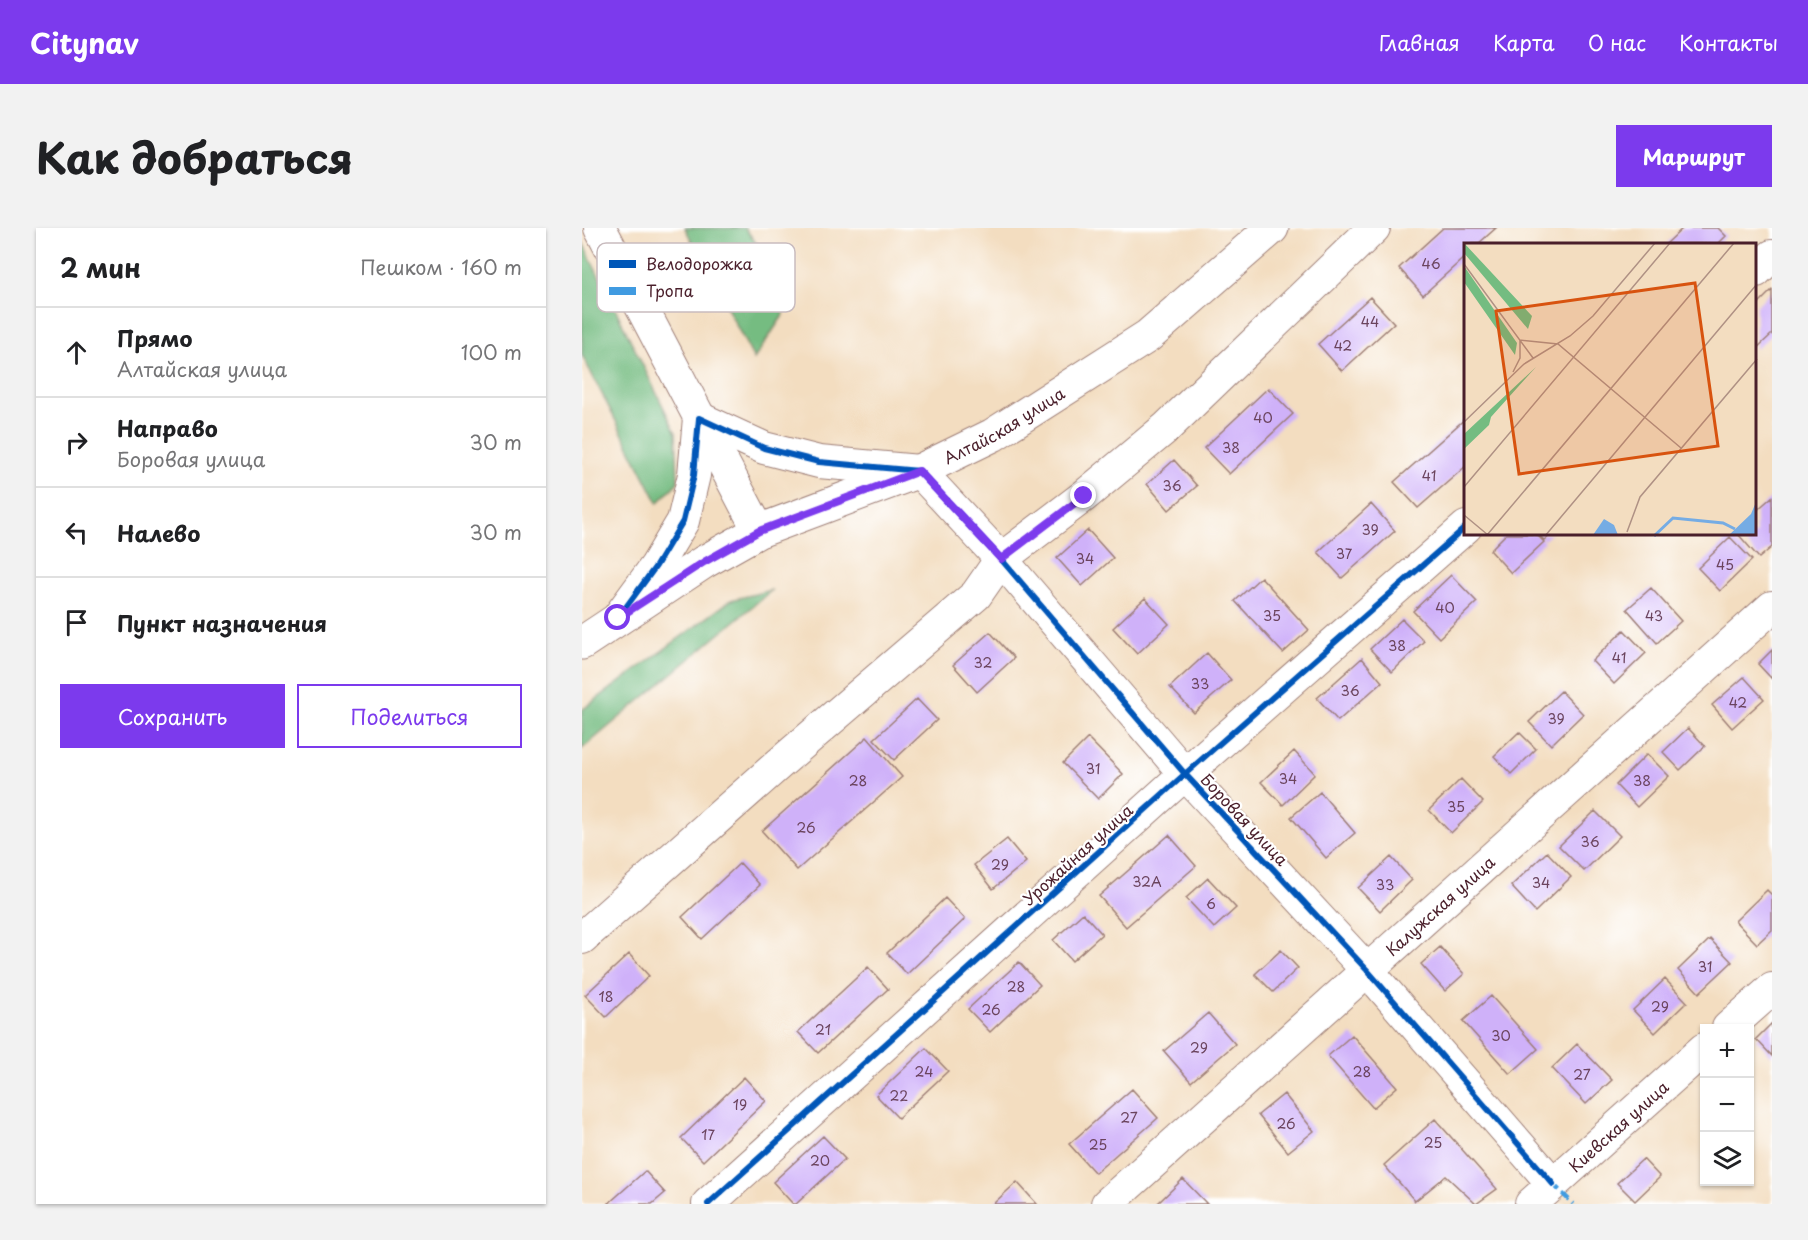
<!DOCTYPE html>
<html lang="ru">
<meta charset="utf-8">
<style>
body{margin:0;font-family:"Playpen Sans",sans-serif;background:#f2f2f2;color:#202124}
.controls{position:absolute;right:18px;bottom:18px;display:grid;overflow:hidden;border-radius:0px;box-shadow:0 2px 4px #0004}
.controls button{width:54px;height:54px;display:grid;place-items:center;padding:0;border:0;border-bottom:2px solid #e0e0e0;background:#fff;color:#202124;font:30px sans-serif}
.stop{position:absolute;width:18px;height:18px;margin:-14px;border:4px solid #7c3aed;border-radius:50%;background:#fff}
.stop.end{background:#7c3aed;border-color:#fff;box-shadow:0 2px 6px #0008}
.list{margin:0;padding:0;list-style:none}
h2{display:flex;justify-content:space-between;align-items:center;height:78px;margin:0;padding:0 24px;font-size:26px}
h2 small{font-size:20px;font-weight:400;color:#757577}
.list li{display:grid;grid-template-columns:39px 1fr auto;gap:18px;align-items:center;box-sizing:border-box;height:90px;padding:0 24px;border-top:2px solid #e0e0e0}
.list b{display:block;font-size:22px;white-space:nowrap}
.list p{margin:0;font-size:20px;white-space:nowrap;color:#757577}
.list em{font-size:20px;font-style:normal;color:#757577}
.actions{display:flex;gap:12px;padding:18px 24px}
.actions a{flex:1;padding:14px 0;border:2px solid #7c3aed;border-radius:0px;text-align:center;font-size:21px;color:#7c3aed}
.actions .main{background:#7c3aed;color:#fff}
.icon{flex:none;width:33px;height:33px;fill:none;stroke:currentColor;stroke-width:2;stroke-linecap:round;stroke-linejoin:round}
.map{position:relative;flex:none;width:1190px;height:976px;overflow:hidden;border-radius:0px}
header{display:flex;align-items:center;gap:36px;box-sizing:border-box;height:84px;padding:0 30px;background:#7c3aed;color:#fff}
header strong{font-size:28px}
nav{display:flex;gap:33px;margin-inline-start:auto;font-size:21px}
.intro{display:flex;align-items:center;justify-content:space-between;box-sizing:border-box;height:144px;padding:0 36px}
h1{margin:0;font-size:42px}
.button{padding:15px 27px;border-radius:0px;background:#7c3aed;color:#fff;font-size:21px;font-weight:700}
main{display:flex;gap:36px;padding:0 36px}
aside{flex:1;background:#fff;border-radius:0px;box-shadow:0 2px 4px #0004}
.map>svg:first-child{display:block}
.forest{fill:#74bc81;stroke:#5f6e56;stroke-width:1.5}
.building{fill:#cfb1f9}
.lines{fill:none;stroke-linecap:round;stroke-linejoin:round}
.minor-casing{stroke:#9e7e76;stroke-width:34}
.major-casing{stroke:#9e7e76;stroke-width:35}
.minor{stroke:#fff;stroke-width:32}
.major{stroke:#fff;stroke-width:33}
.quiet{stroke:#409be1;stroke-width:4.5;stroke-dasharray:9 4.5;stroke-linecap:butt}
.cycleway-casing{stroke:#fff;stroke-width:10}
.cycleway{stroke:#0057b8;stroke-width:6}
.route{stroke:#7c3aed;stroke-width:8}
.labels{text-anchor:middle;dominant-baseline:central;stroke-width:4.5;stroke-linejoin:round;paint-order:stroke}
.number-label{font-size:14px;fill:#6b445e}
.street-label{font-size:16px;fill:#4a1f2b;stroke:#fff}
.inset-river{fill:none;stroke:#75ace4;stroke-width:3}
.inset-road{fill:none;stroke:#af9184;stroke-width:1.5}
.view{fill:#d8530f;fill-opacity:0.15;stroke:#d8530f;stroke-width:3}
.inset-edge{fill:none;stroke:#4a1f2b;stroke-width:3}
.key{fill:#fff;stroke:#c9bcbf;stroke-width:1.5}
.key-label{font-size:16px;fill:#4a1f2b}
</style>
<header>
<strong>Citynav</strong>
<nav><a>Главная</a><a>Карта</a><a>О нас</a><a>Контакты</a></nav>
</header>
<div class="intro"><h1>Как добраться</h1><a class="button">Маршрут</a></div>
<main>
<aside>
<h2>2 мин<small>Пешком · 160 m</small></h2>
<ul class="list">
<li><svg class="icon" aria-label="ahead" viewBox="0 0 24 24"><path d="M12 20V5M6 11l6-6 6 6"/></svg><div><b>Прямо</b><p>Алтайская улица</p></div><em>100 m</em></li>
<li><svg class="icon" aria-label="right" viewBox="0 0 24 24"><path d="M7 20v-9h11M14 6l5 5-5 5"/></svg><div><b>Направо</b><p>Боровая улица</p></div><em>30 m</em></li>
<li><svg class="icon" aria-label="left" viewBox="0 0 24 24"><path d="M17 20v-9H6M10 6l-5 5 5 5"/></svg><div><b>Налево</b></div><em>30 m</em></li>
<li><svg class="icon" aria-label="arrive" viewBox="0 0 24 24"><path d="M6 21V4h12l-3 4 3 4H6"/></svg><div><b>Пункт назначения</b></div></li>
</ul>
<div class="actions"><a class="main">Сохранить</a><a>Поделиться</a></div>
</aside>
<div class="map">
<svg width="1190" height="976" viewBox="0 0 1190 976">
<rect width="100%" height="100%" fill="#fff"/>
<filter id="ink" filterUnits="userSpaceOnUse"><feTurbulence type="fractalNoise" baseFrequency=".0167" numOctaves="2"/><feDisplacementMap in="SourceGraphic" scale="12" xChannelSelector="R" yChannelSelector="G"/><feConvolveMatrix kernelMatrix="1 2 1 2 8 2 1 2 1" color-interpolation-filters="sRGB"/></filter>
<filter id="wash" filterUnits="userSpaceOnUse"><feTurbulence type="fractalNoise" baseFrequency=".008" numOctaves="4" result="noise"/><feDisplacementMap in="SourceGraphic" scale="24" xChannelSelector="R" yChannelSelector="G"/><feGaussianBlur stdDeviation="1.35" result="paint"/><feColorMatrix in="noise" values="0 0 0 0 0 0 0 0 0 0 0 0 0 0 0 0 0 1.4 0 .05"/><feComposite in="paint" operator="in"/></filter>
<g filter="url(#wash)">
<rect width="100%" height="100%" fill="#f3ddc0"/>
<path class="forest" d="M103,0h60l41,56 -2,30 -30,45z
M0,13l94,192 2,49 -20,21 -76,-148z
M190,362l-190,159v-39l149,-110z"/>
<g id="blocks">
<path class="building" d="M861,0h53l-18,16h-12v12l-43,39 -24,-27z
M1101,0h35l8,8 -8,8h-52z
M1190,62v44l-16,15v-43z
M788,69l24,26 -52,48 -24,-27z
M686,160l25,26 -64,60 -25,-26z
M884,190v48l-48,42 -24,-26z
M592,232l23,26 -28,24 -22,-26z
M1190,269v50l-13,11 -21,-24h18v-23z
M789,276l24,27 -53,47 -24,-26z
M506,302l25,28 -31,28 -25,-28z
M924,306h30l8,8 -33,31 -21,-23z
M956,306h13l-7,6z
M1148,309l22,23 -32,31 -22,-23z
M869,347l26,27 -38,36 -26,-27z
M679,349l48,53 -26,23 -48,-52z
M1069,360l30,33 -24,22 -30,-34z
M563,370l24,26 -32,30 -24,-26z
M820,391l22,22 -32,31 -22,-23z
M1042,402l22,23 -32,31 -22,-23z
M408,404l24,26 -37,34 -24,-27z
M1190,422v29l-14,-15z
M625,425l24,27 -37,33 -24,-26z
M780,430l20,24 -44,39 -21,-23z
M1162,449l20,22 -32,29 -20,-23z
M979,463l22,23 -32,31 -22,-23z
M335,471l20,21 -43,40 -20,-21z
M1106,500l17,18 -25,24 -17,-18z
M937,504l17,17 -25,25 -17,-18z
M285,509l35,40 -105,93 -35,-39z
M506,510l35,36 -25,25 -35,-36z
M712,523l21,23 -32,31 -22,-23z
M1065,526l22,22 -32,31 -21,-22z
M879,551l22,23 -32,31 -22,-23z
M738,564l35,41 -29,25 -35,-41z
M1013,583l25,25 -36,35 -25,-25z
M587,607l27,31 -70,61 -27,-31z
M425,611l19,23 -33,27 -19,-24z
M965,624l24,25 -36,35 -24,-26z
M809,629l21,23 -32,31 -22,-23z
M158,635l20,22 -58,54 -20,-22z
M626,650l28,30 -22,20 -28,-30z
M1185,662l5,5v35l-15,14 -22,-23z
M363,670l20,21 -58,55 -20,-21z
M501,685l19,21 -30,27 -19,-21z
M1128,711l22,23 -33,31 -21,-23z
M858,719l24,27 -19,17 -24,-27z
M699,722l17,18 -25,24 -18,-18z
M47,726l20,22 -43,41 -21,-22z
M437,734l21,23 -50,47 -22,-23z
M286,739l20,22 -70,64 -20,-21z
M1083,751l22,23 -32,31 -22,-23z
M909,768l47,53 -28,25 -47,-53z
M626,785l27,31 -44,38 -27,-31z
M1190,795v33l-16,-17z
M770,807l45,52 -24,21 -45,-52z
M995,816l35,36 -26,24 -34,-36z
M344,820l22,23 -50,47 -22,-23z
M162,849l22,24 -63,60 -22,-23z
M550,861l26,29 -63,55 -26,-29z
M702,866l30,37 -26,21 -30,-37z
M853,891l62,70 -21,15 -30,-28 -31,25 -31,-36z
M241,908l22,23 -49,45h-3l-20,-22z
M1061,931l17,18 -25,24 -18,-18z
M63,943l20,22 -13,11h-44z
M601,951l24,25h-50z
M435,954l20,22h-44z"/>
</g>
</g>
<g filter="url(#ink)">
<use href="#blocks" fill-opacity="0" stroke="#9e7e76" stroke-width="1.5"/>
<g class="lines">
<g class="minor-casing">
<g id="minor">
<path d="M18,0l159,303"/>
<path d="M1174,43l16,-15"/>
<path d="M38,387l36,-49 27,-45 11,-46 5,-57 65,30 55,14 100,9 82,88 184,215 182,196 186,214"/>
<path d="M0,710l198,-175 196,-168 25,-36 83,-63 83,-69 207,-199"/>
<path d="M1146,800l44,-39"/>
<path d="M126,976l477,-430 281,-247"/>
<path id="s1" d="M525,976l665,-597"/>
<path id="s2" d="M949,976l173,-155"/>
</g>
</g>
<g class="major-casing">
<g id="major">
<path id="s3" d="M0,415l122,-81 55,-31 160,-60 74,-36 155,-99 124,-108"/>
</g>
</g>
<use href="#minor" class="minor"/>
<use href="#major" class="major"/>
<path class="quiet" d="M971,956l20,20"/>
<g class="cycleway-casing">
<path id="cycleway" d="M36,390l38,-52 27,-45 11,-46 5,-57 65,30 55,14 100,9 82,88 184,215 182,196 186,214
M126,976l477,-430 281,-247"/>
</g>
<use href="#cycleway" class="cycleway"/>
</g>
</g>
<g class="lines" filter="url(#ink)">
<path class="route" d="M36,390l86,-56 55,-31 160,-60 82,88 83,-63"/>
</g>
<g class="labels">
<g class="number-label">
<text x="849" y="35">46</text>
<text x="788" y="93">44</text>
<text x="761" y="117">42</text>
<text x="681" y="189">40</text>
<text x="649" y="219">38</text>
<text x="847" y="247">41</text>
<text x="590" y="257">36</text>
<text x="788" y="301">39</text>
<text x="762" y="325">37</text>
<text x="503" y="330">34</text>
<text x="1143" y="336">45</text>
<text x="863" y="379">40</text>
<text x="690" y="387">35</text>
<text x="1072" y="387">43</text>
<text x="815" y="417">38</text>
<text x="1037" y="429">41</text>
<text x="401" y="434">32</text>
<text x="618" y="455">33</text>
<text x="768" y="462">36</text>
<text x="1156" y="474">42</text>
<text x="974" y="490">39</text>
<text x="511" y="540">31</text>
<text x="706" y="550">34</text>
<text x="276" y="552">28</text>
<text x="1060" y="552">38</text>
<text x="874" y="578">35</text>
<text x="224" y="599">26</text>
<text x="1008" y="613">36</text>
<text x="418" y="636">29</text>
<text x="565" y="653">32А</text>
<text x="959" y="654">34</text>
<text x="803" y="656">33</text>
<text x="629" y="675">6</text>
<text x="1123" y="738">31</text>
<text x="434" y="758">28</text>
<text x="24" y="768">18</text>
<text x="1078" y="778">29</text>
<text x="409" y="781">26</text>
<text x="241" y="801">21</text>
<text x="919" y="807">30</text>
<text x="617" y="819">29</text>
<text x="342" y="843">24</text>
<text x="780" y="843">28</text>
<text x="1000" y="846">27</text>
<text x="317" y="867">22</text>
<text x="158" y="876">19</text>
<text x="547" y="889">27</text>
<text x="704" y="895">26</text>
<text x="126" y="906">17</text>
<text x="851" y="914">25</text>
<text x="516" y="916">25</text>
<text x="238" y="932">20</text>
</g>
<g class="street-label">
<text stroke="none"><textPath href="#s3" startOffset="477">Алтайская улица</textPath></text>
<text transform="translate(663 591) rotate(47)">Боровая улица</text>
<text transform="translate(495 626) rotate(-42)">Урожайная улица</text>
<text stroke="none"><textPath href="#s1" startOffset="447">Калужская улица</textPath></text>
<text stroke="none"><textPath href="#s2" startOffset="117">Киевская улица</textPath></text>
</g>
</g>
<g transform="translate(882 15)">
<rect width="292" height="292" fill="#f3ddc0"/>
<path d="M0,0l68,73 -4,13 -64,-76zM0,23l53,77 -2,12 -51,-73zM72,124l-45,50 -2,8 -25,24v-15z" fill="#74bc81"/>
<path d="M292,259v33h-27l22,-21zM140,276l10,6 4,10h-25z" fill="#75ace4"/>
<path class="inset-river" d="M190,293l19,-18 50,5 12,6"/>
<path class="inset-road" d="M0,21l69,94M49,129l7,-14v-18l38,4 123,104M0,179l60,-58 46,-28 23,-20 62,-73M0,244l206,-244M0,272l24,20M163,289l13,-35 117,-138M23,292l247,-292M81,293l212,-252"/>
<path class="view" d="M231,40l23,163 -199,28 -23,-163z"/>
<rect width="292" height="292" class="inset-edge"/>
</g>
<rect x="15" y="15" width="198" height="69" rx="9" class="key"/>
<rect x="27" y="32" width="27" height="8" fill="#0057b8"/>
<rect x="27" y="59" width="27" height="8" fill="#409be1"/>
<g class="key-label">
<text x="64" y="42">Велодорожка</text>
<text x="64" y="69">Тропа</text>
</g>
</svg>
<div class="controls">
<button>+</button>
<button>−</button>
<button><svg class="icon" aria-label="layers" viewBox="0 0 24 24"><path d="M12 4l9 5-9 5-9-5zM3 14l9 5 9-5"/></svg></button>
</div>
<div class="stop" style="left:36px;top:390px"></div>
<div class="stop end" style="left:502px;top:268px"></div>
</div>
</main>
